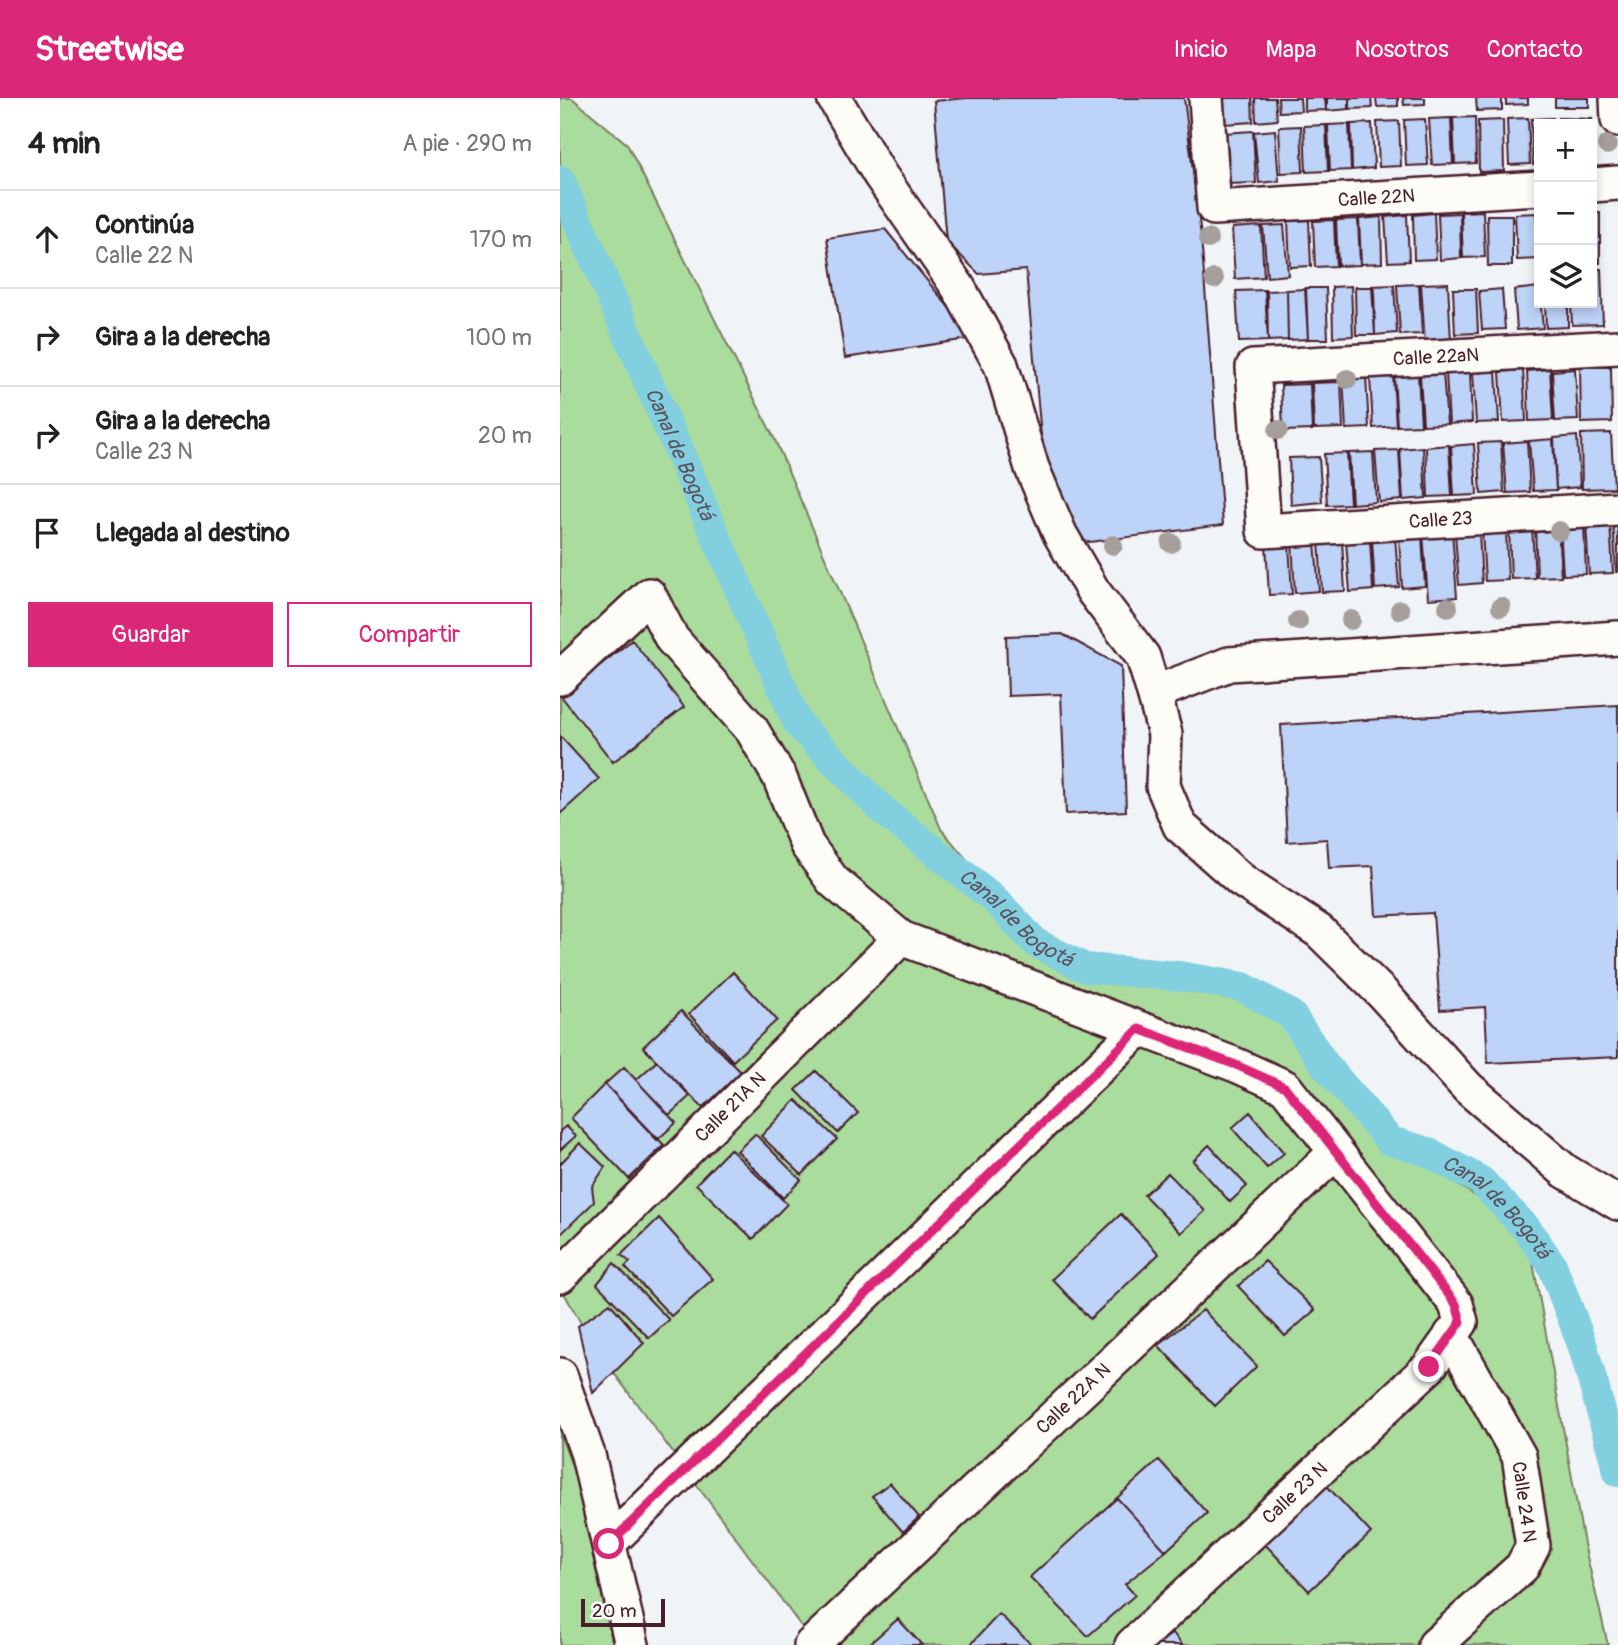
<!DOCTYPE html>
<html lang="es">
<meta charset="utf-8">
<style>
body{margin:0;font-family:Pangolin,sans-serif;background:#f2f2f2;color:#222}
.controls{position:absolute;right:21px;top:21px;display:grid;overflow:hidden;border-radius:0px;box-shadow:0 4px 10px #0003}
.controls button{width:63px;height:63px;display:grid;place-items:center;padding:0;border:0;border-bottom:2px solid #e0e0e0;background:#fff;color:#222;font:35px sans-serif}
.scale{position:absolute;left:21px;bottom:18px;width:84px;box-sizing:border-box;padding-left:7px;border:4px solid #4a1f2b;border-top:0;font-size:19px;line-height:24px;white-space:nowrap;color:#4a1f2b;-webkit-text-stroke:5px #fdfcf7;paint-order:stroke}
.stop{position:absolute;width:21px;height:21px;margin:-16px;border:5px solid #db2777;border-radius:50%;background:#fff}
.stop.end{background:#db2777;border-color:#fff;box-shadow:0 2px 7px #0008}
.list{margin:0;padding:0;list-style:none}
h2{display:flex;justify-content:space-between;align-items:center;height:91px;margin:0;padding:0 28px;font-size:30px}
h2 small{font-size:23px;font-weight:400;color:#767676}
.list li{display:grid;grid-template-columns:46px 1fr auto;gap:21px;align-items:center;box-sizing:border-box;height:98px;padding:0 28px;border-top:2px solid #e0e0e0}
.list b{display:block;font-size:26px;white-space:nowrap}
.list p{margin:0;font-size:23px;white-space:nowrap;color:#767676}
.list em{font-size:23px;font-style:normal;color:#767676}
.actions{display:flex;gap:14px;padding:21px 28px}
.actions a{flex:1;padding:16px 0;border:2px solid #db2777;border-radius:0px;text-align:center;font-size:24px;color:#db2777}
.actions .main{background:#db2777;color:#fff}
.icon{flex:none;width:38px;height:38px;fill:none;stroke:currentColor;stroke-width:2;stroke-linecap:round;stroke-linejoin:round}
.map{position:relative;flex:none;width:1058px;height:1547px;overflow:hidden}
header{display:flex;align-items:center;gap:42px;box-sizing:border-box;height:98px;padding:0 35px;background:#db2777;color:#fff}
header strong{font-size:33px}
nav{display:flex;gap:38px;margin-inline-start:auto;font-size:24px}
main{display:flex}
aside{flex:1;background:#fff}
.map>svg:first-child{display:block}
.green{fill:#aadc9d;stroke:#7a7e64;stroke-width:2}
.lines{fill:none;stroke-linecap:round;stroke-linejoin:round}
.canal{stroke:#82cfe0;stroke-width:30}
.building{fill:#bdd3f7;stroke:#4a1f2b;stroke-width:2}
.minor-casing{stroke:#4a1f2b;stroke-width:38}
.minor{stroke:#fdfcf7;stroke-width:33}
.tree{fill:#a59e9a}
.route{stroke:#db2777;stroke-width:9}
.labels{text-anchor:middle;dominant-baseline:central;stroke-width:7;stroke-linejoin:round;paint-order:stroke}
.street-label{font-size:19px;fill:#4a1f2b;stroke:#fdfcf7}
.water-label{font-size:21px;font-style:italic;fill:#5b5461;stroke:#fdfcf7}
</style>
<header>
<strong>Streetwise</strong>
<nav><a>Inicio</a><a>Mapa</a><a>Nosotros</a><a>Contacto</a></nav>
</header>
<main>
<aside>
<h2>4 min<small>A pie · 290 m</small></h2>
<ul class="list">
<li><svg class="icon" aria-label="ahead" viewBox="0 0 24 24"><path d="M12 20V5M6 11l6-6 6 6"/></svg><div><b>Continúa</b><p>Calle 22 N</p></div><em>170 m</em></li>
<li><svg class="icon" aria-label="right" viewBox="0 0 24 24"><path d="M7 20v-9h11M14 6l5 5-5 5"/></svg><div><b>Gira a la derecha</b></div><em>100 m</em></li>
<li><svg class="icon" aria-label="right" viewBox="0 0 24 24"><path d="M7 20v-9h11M14 6l5 5-5 5"/></svg><div><b>Gira a la derecha</b><p>Calle 23 N</p></div><em>20 m</em></li>
<li><svg class="icon" aria-label="arrive" viewBox="0 0 24 24"><path d="M6 21V4h12l-3 4 3 4H6"/></svg><div><b>Llegada al destino</b></div></li>
</ul>
<div class="actions"><a class="main">Guardar</a><a>Compartir</a></div>
</aside>
<div class="map">
<svg width="1058" height="1547" viewBox="0 0 1058 1547">
<rect width="100%" height="100%" fill="#f0f4f7"/>
<filter id="ink" filterUnits="userSpaceOnUse"><feTurbulence type="fractalNoise" baseFrequency=".0143" numOctaves="2"/><feDisplacementMap in="SourceGraphic" scale="14" xChannelSelector="R" yChannelSelector="G"/><feConvolveMatrix kernelMatrix="1 2 1 2 8 2 1 2 1" color-interpolation-filters="sRGB"/></filter>
<g filter="url(#ink)">
<path class="green" d="M0,0h12l55,46 148,296 166,389 95,113 234,61 120,138 137,88 57,315 24,101h-793l-221,-299 -34,-60z
M0,1336l14,38 39,173h-53z"/>
<g class="lines">
<path class="canal" id="s1" d="M0,82l238,544 82,84 113,90 43,45 49,25 94,8 64,11 48,28 35,51 64,75 38,11 53,29 46,48 25,36 31,82 35,125"/>
</g>
<path class="building" d="M406,0h218l17,138 22,289 -172,22 -25,-277 -47,4 -33,-33 -12,-140z
M663,0h29l1,24 -29,2z
M695,0h20l2,22 -21,2z
M718,0h22l1,13 -22,1z
M744,0h21l1,12 -22,1z
M767,0h22v11l-22,2z
M790,0h21l1,10 -22,1z
M816,0h22v8l-21,1z
M843,0h22v6l-21,1z
M916,0h26v12l-25,1z
M946,0h22v6l-22,1z
M995,0h34v9h-34z
M915,19l1,46 -21,1 -2,-46z
M891,20l2,46 -21,1 -3,-46z
M968,20l2,46 -21,1 -2,-46z
M993,20v6h-14v40l-6,1 -2,-46z
M998,20l34,1v13v-8h-34z
M865,21l3,46 -22,1 -2,-46z
M943,22l1,51 -25,1 -1,-51z
M839,23l2,45 -22,1 -2,-45z
M812,25l2,45 -22,2 -1,-46z
M789,26l2,46 -21,1 -2,-46z
M766,27l2,46 -22,1 -2,-46z
M741,28l2,46 -22,1 -2,-46z
M715,32l4,51 -20,2 -5,-51z
M693,33l3,52 -30,1 -2,-51z
M923,113l2,46 -22,1 -2,-46z
M874,115l2,46 -22,1 -1,-45z
M900,115l1,45 -21,2 -2,-46z
M976,115l3,46 -22,1 -2,-46z
M1032,115h8v50h-8z
M847,117l2,46 -21,1 -3,-45z
M927,117h25v51h-24z
M821,119l1,46 -21,1 -2,-45z
M798,121l2,46 -22,1 -2,-46z
M749,122l2,46 -21,1 -2,-46z
M774,122l2,46 -21,1 -2,-46z
M724,127l4,50 -21,2 -4,-51z
M701,128l3,51 -29,2 -3,-51z
M325,131l89,109 -129,20 -18,-120z
M1032,171h9l2,55 -31,1 -1,-22h21z
M888,185l3,59 -26,2 -4,-60z
M859,186l3,50 -22,1 -3,-50z
M834,187l3,48 -22,2 -3,-49z
M791,188l2,50 -20,1 -1,-50z
M795,189h19l1,48h-19z
M979,189l4,41 -26,2 -3,-40z
M746,190h20l2,51h-20z
M745,191l3,50 -20,1 -1,-50z
M893,191h23l2,44 -23,1z
M942,191l3,40 -23,1 -3,-39z
M705,192l3,51 -29,1 -3,-51z
M727,192l1,50 -20,1 -1,-50z
M985,205h23v24l-22,1z
M1020,269h31l1,55 -31,1z
M990,271l3,51 -24,1 -2,-50z
M1015,271l3,51 -23,1 -3,-50z
M963,272l3,51 -23,1 -3,-50z
M910,273l2,51 -23,2 -3,-51z
M936,273l3,51 -23,1 -3,-50z
M883,275l4,51 -24,1 -3,-50z
M858,276l3,51 -24,1 -3,-51z
M833,277l3,51 -23,2 -3,-51z
M806,279l3,51 -23,1 -3,-51z
M781,284l2,46 -29,1 -2,-46z
M750,286l2,46 -29,1 -2,-46z
M1051,335l3,55 -32,1 -1,-55z
M1017,338l3,51 -24,2 -2,-51z
M993,341l3,51 -23,1 -4,-50z
M967,343l3,51 -23,1 -4,-50z
M941,344l3,50 -23,2 -3,-51z
M914,346l3,51 -23,1 -3,-50z
M889,347l3,51 -24,1 -2,-50z
M863,349l3,51 -23,2 -3,-51z
M839,352l3,50 -23,2 -4,-51z
M813,354l3,50 -24,2 -3,-51z
M787,355l3,51 -23,1 -3,-51z
M759,359l3,45 -31,3 -2,-47z
M1053,423h5v51h-2z
M1050,424l3,51 -24,1 -3,-50z
M1024,425l2,51 -23,1 -3,-50z
M998,427l3,51 -24,1 -2,-51z
M972,429l3,51 -24,1 -2,-51z
M946,431l2,51 -23,1 -3,-50z
M892,433l5,66 -29,2 -5,-66z
M919,435l3,50 -23,2 -4,-51z
M862,437l3,51 -23,2 -3,-51z
M835,439l4,50 -24,2 -3,-50z
M782,442l3,51 -23,1 -3,-51z
M810,442l3,50 -23,2 -4,-51z
M755,443l4,50 -24,2 -3,-51z
M729,445l3,51 -23,1 -3,-51z
M502,536l59,32 5,145 -60,3 -5,-120 -53,2 -2,-60z
M72,542l52,67 -71,55 -52,-66z
M1058,607v352l-130,6 -3,-56 -45,3 -7,-97 -57,3 -3,-50 -44,2 -2,-29 -40,3 -6,-117z
M0,638l39,43 -39,35z
M173,874l44,48 -44,41 -44,-47z
M121,913l60,61 -38,36 -60,-61z
M97,963l33,35 -21,19 -33,-35z
M64,969l52,56 -19,17 -52,-56z
M256,973l42,42 -20,20 -42,-43z
M45,986l59,61 -35,34 -58,-61z
M236,1002l41,39 -35,36 -41,-39z
M690,1014l34,41 -17,15 -35,-40z
M6,1028l10,10 -16,14v-19z
M195,1036l46,46 -18,18 -46,-47z
M20,1045l25,24 -13,20 2,15 -34,33v-71z
M649,1047l38,41 -17,16 -37,-41z
M170,1051l57,55 -34,35 -57,-55z
M608,1075l37,38 -24,22 -37,-38z
M561,1116l38,40 -69,65 -38,-40z
M99,1120l54,61 -42,37 -46,-49 5,-5 -9,-7z
M705,1163l50,49 -30,26 -47,-50z
M54,1165l55,57 -20,18 -52,-54z
M50,1205l34,40 -51,50 -15,-67z
M643,1212l54,56 -42,40 -57,-61z
M599,1362l48,53 -41,38 -49,-53z
M330,1385l29,34 -16,15 -31,-36z
M765,1386l46,49 -62,58 -46,-49z
M557,1400l49,53 -41,33 10,11 -47,41 -58,-59z
M439,1516l33,31h-62z
M338,1521l24,26h-54z
M613,1535l9,12h-26z"/>
<g class="lines">
<g class="minor-casing">
<g id="minor">
<path d="M274,0l46,77 78,112 43,78 31,103 28,66 33,57 50,66 11,36"/>
<path id="s2" d="M646,0l8,110 325,-20"/>
<path d="M1057,0l1,22"/>
<path d="M1032,87l26,-2"/>
<path id="s3" d="M1058,249l-365,20 11,164 354,-22"/>
<path d="M1058,540l-389,26 -75,29 11,41 -2,52 17,40 61,54 78,51 63,62 86,95 97,83 53,32"/>
<path d="M0,580l89,-83 23,44 80,91 27,46 28,69 26,36 68,57 335,127 49,22 171,217 5,18 -32,45 -297,278"/>
<path id="s4" d="M0,1178l341,-338"/>
<path d="M0,1277l28,80 44,190"/>
<path d="M49,1445l530,-514"/>
<path id="s5" d="M251,1547l525,-493"/>
<path d="M875,1547l87,-78 11,-21 -14,-90 -68,-121"/>
</g>
</g>
<use href="#minor" class="minor"/>
</g>
<g class="tree">
<circle cx="1047" cy="47" r="10"/>
<circle cx="648" cy="141" r="10"/>
<circle cx="654" cy="181" r="10"/>
<circle cx="787" cy="281" r="10"/>
<circle cx="718" cy="332" r="10"/>
<circle cx="999" cy="433" r="10"/>
<circle cx="611" cy="445" r="10"/>
<circle cx="553" cy="447" r="10"/>
<circle cx="888" cy="509" r="10"/>
<circle cx="941" cy="509" r="10"/>
<circle cx="840" cy="512" r="10"/>
<circle cx="791" cy="522" r="10"/>
<circle cx="738" cy="523" r="10"/>
</g>
</g>
<g class="lines" filter="url(#ink)">
<path class="route" d="M49,1446l530,-515 97,36 49,22 171,217 5,18 -32,45"/>
</g>
<g class="labels">
<g class="street-label">
<text stroke="none"><textPath href="#s2" startOffset="273">Calle 22N</textPath></text>
<text transform="translate(876 259) rotate(-3)">Calle 22aN</text>
<text stroke="none"><textPath href="#s3" startOffset="707">Calle 23</textPath></text>
<text stroke="none"><textPath href="#s4" startOffset="240">Calle 21A N</textPath></text>
<text stroke="none"><textPath href="#s5" startOffset="360">Calle 22A N</textPath></text>
<text transform="translate(735 1395) rotate(-43)">Calle 23 N</text>
<text transform="translate(964 1404) rotate(82)">Calle 24 N</text>
</g>
<g class="water-label">
<text stroke="none"><textPath href="#s1" startOffset="299">Canal de Bogotá</textPath></text>
<text stroke="none"><textPath href="#s1" startOffset="887">Canal de Bogotá</textPath></text>
<text stroke="none"><textPath href="#s1" startOffset="1477">Canal de Bogotá</textPath></text>
</g>
</g>
</svg>
<div class="controls">
<button>+</button>
<button>−</button>
<button><svg class="icon" aria-label="layers" viewBox="0 0 24 24"><path d="M12 4l9 5-9 5-9-5zM3 14l9 5 9-5"/></svg></button>
</div>
<div class="scale">20 m</div>
<div class="stop" style="left:49px;top:1446px"></div>
<div class="stop end" style="left:869px;top:1269px"></div>
</div>
</main>
